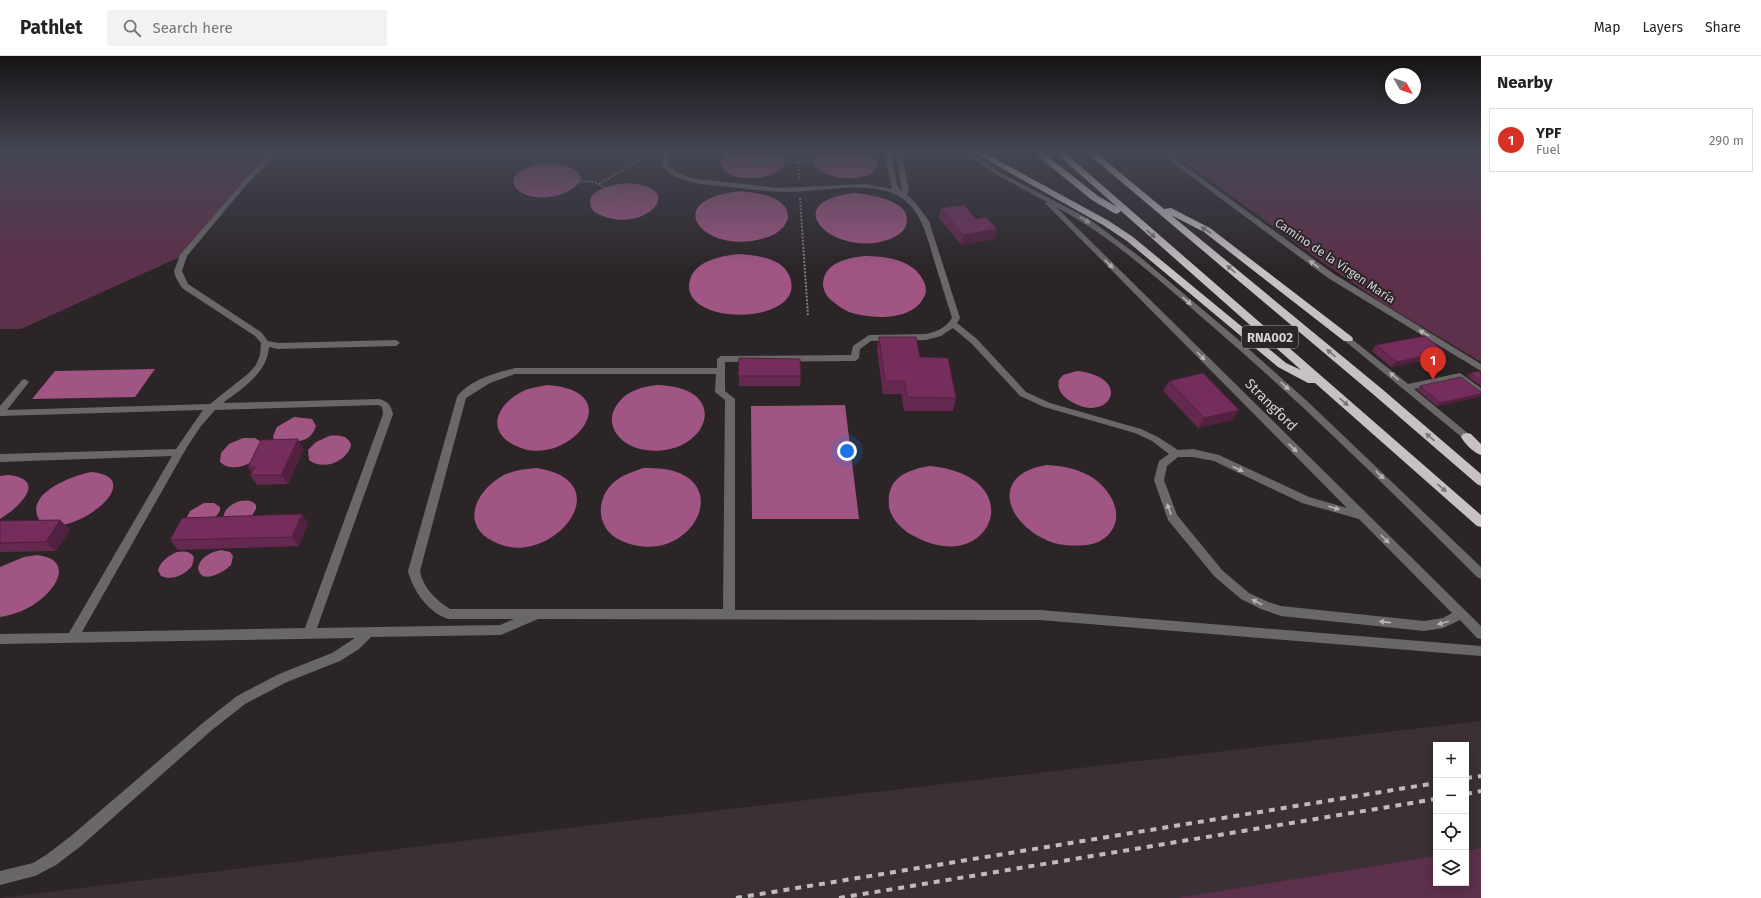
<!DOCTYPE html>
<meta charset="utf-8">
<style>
body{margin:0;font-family:"Fira Sans",sans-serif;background:#f2f2f2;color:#222}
.controls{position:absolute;right:12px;bottom:12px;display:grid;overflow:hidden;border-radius:0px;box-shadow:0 2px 10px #0003}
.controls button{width:36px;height:36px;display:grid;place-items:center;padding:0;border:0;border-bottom:1px solid #e0e0e0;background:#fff;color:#222;font:20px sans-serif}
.compass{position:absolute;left:1385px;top:12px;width:36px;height:36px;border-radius:50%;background:#fff;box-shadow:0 2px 10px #0003;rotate:130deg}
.you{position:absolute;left:847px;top:395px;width:14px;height:14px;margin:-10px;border:3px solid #fff;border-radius:50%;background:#1a73e8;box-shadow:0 0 0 6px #1a73e833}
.badge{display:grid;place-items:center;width:26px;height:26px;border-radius:50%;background:#d93025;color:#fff;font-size:13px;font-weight:700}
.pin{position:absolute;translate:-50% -33px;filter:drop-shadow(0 1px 2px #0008)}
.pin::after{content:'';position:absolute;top:21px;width:14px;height:12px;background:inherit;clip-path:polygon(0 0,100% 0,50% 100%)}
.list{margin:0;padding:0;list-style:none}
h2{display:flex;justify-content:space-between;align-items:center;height:52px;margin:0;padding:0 16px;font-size:17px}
h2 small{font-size:13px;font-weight:400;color:#767676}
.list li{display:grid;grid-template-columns:26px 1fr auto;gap:12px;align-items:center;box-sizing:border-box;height:64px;margin:0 8px 8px;padding:0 8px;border:1px solid #e0e0e0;border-radius:0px}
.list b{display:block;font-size:15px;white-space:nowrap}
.list p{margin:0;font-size:13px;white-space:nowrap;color:#767676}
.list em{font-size:13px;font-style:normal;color:#767676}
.icon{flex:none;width:22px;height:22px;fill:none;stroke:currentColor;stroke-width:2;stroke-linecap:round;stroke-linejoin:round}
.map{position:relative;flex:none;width:1481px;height:842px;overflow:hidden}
header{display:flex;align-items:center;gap:24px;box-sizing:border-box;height:56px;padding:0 20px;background:#fff;border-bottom:1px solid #e0e0e0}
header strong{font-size:19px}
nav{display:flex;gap:22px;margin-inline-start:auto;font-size:14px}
.search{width:280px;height:36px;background:#f2f2f2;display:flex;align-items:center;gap:10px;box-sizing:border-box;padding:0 14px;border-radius:0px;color:#767676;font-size:15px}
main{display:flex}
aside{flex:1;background:#fff}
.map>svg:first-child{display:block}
.built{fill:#3b3036;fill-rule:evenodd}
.green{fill:#5d304b}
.water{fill:#a15583}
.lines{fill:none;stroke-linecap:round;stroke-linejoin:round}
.path{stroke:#827d80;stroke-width:2;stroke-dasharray:2 1.5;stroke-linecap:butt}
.minor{fill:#6a6769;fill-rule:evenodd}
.highway{fill:#c7c0c4;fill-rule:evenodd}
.rail{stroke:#c0bcbe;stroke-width:4;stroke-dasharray:6 6;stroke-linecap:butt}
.wall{fill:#65284e}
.shaded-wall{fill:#522040}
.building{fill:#752e5b;stroke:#522040}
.oneway{fill:#b6b3b5}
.oneway2{fill:#797276}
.labels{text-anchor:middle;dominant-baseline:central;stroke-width:4;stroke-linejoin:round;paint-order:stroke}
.far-street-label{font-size:12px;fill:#d7d3d5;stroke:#2b2528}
.shield{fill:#2b2528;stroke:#a39fa1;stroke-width:1}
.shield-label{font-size:13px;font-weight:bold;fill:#d7d3d5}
.street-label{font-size:14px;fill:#d7d3d5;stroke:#2b2528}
</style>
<header>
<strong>Pathlet</strong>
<div class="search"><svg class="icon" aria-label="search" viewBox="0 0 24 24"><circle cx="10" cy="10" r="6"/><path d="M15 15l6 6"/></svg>Search here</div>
<nav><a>Map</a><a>Layers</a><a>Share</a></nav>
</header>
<main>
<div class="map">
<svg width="1481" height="842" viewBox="0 0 1481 842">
<rect width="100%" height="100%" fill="#2b2528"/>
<path class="built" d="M1481,665v177h-1481l593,-73zM1436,689h30v138h-30z"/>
<path class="green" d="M0,96h275l-30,31 -61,72 -163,74h-21z
M1171,96h310v210l-102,-61 -64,-44z
M1481,792v50h-303l258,-42v27h30v-32z"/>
<path class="water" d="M728,96h49l8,9 -1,5c-12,15 -60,19 -64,-5z
M819,96h49l9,8c4,33 -86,16 -58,-8z
M551,107c15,1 46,11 19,27 -44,25 -92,-20 -19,-27z
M627,127c64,4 17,50 -24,33 -5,-2 -10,-4 -12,-9 -7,-18 25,-23 36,-24z
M741,135c16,2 47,5 47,26 -1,8 -9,15 -15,18 -63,27 -121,-35 -32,-44z
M856,137c16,2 58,8 50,32 -2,7 -9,11 -16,14 -55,21 -117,-38 -34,-46z
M738,198c16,1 43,3 51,21 23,52 -118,53 -98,2 7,-17 31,-21 47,-23z
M864,200c20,0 49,3 59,24 3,5 4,12 1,17 -12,25 -54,22 -75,15 -7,-3 -12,-7 -18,-12 -4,-3 -8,-10 -8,-16 1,-21 23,-26 41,-28z
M155,313l-20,28 -103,2 23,-28z
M1077,315c61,7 29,58 -11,27 -6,-5 -9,-11 -7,-18l4,-5z
M547,329c88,6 18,88 -33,60 -27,-14 -18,-38 4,-51 9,-6 19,-7 29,-9z
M657,329c81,2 48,78 -17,64 -22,-5 -38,-27 -21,-47 9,-12 24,-15 38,-17z
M845,349l14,114h-107l-1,-113z
M294,361l18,2 4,7c-6,20 -26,16 -42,14l-1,-4 4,-9z
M329,380c9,-1 19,-1 22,9 -4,17 -28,26 -42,15l-1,-10 8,-8z
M243,382h12l8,5 -11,19c-10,5 -22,9 -32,0l1,-9 8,-9z
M1047,409c17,1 34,4 49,15 16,13 29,36 13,54 -5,6 -14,10 -22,11 -11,1 -22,1 -33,-2 -45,-14 -69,-68 -7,-78z
M930,410c103,10 61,113 -16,70 -11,-5 -23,-17 -25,-29 -3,-29 17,-37 41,-41z
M537,412c85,14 16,98 -38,76 -39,-15 -27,-50 3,-68 11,-6 23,-7 35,-8z
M643,412c105,-4 49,109 -25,71 -22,-12 -22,-40 -5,-56 9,-8 19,-11 30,-15z
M92,416c53,6 -6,54 -34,53 -5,0 -12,-3 -18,-4 -18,-27 33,-46 52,-49z
M9,419c40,5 9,33 -9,44v-43z
M240,445c7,-1 12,-1 16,4v4l-5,8 -27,3c-2,-11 8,-16 16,-19z
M204,447h10l6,4v4l-6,8h-28l4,-8z
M221,494l9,2 3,4 -2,9c-7,7 -30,21 -33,3 2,-11 13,-16 23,-18z
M177,496c7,-1 13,-1 17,5l-2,9c-8,9 -19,15 -31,10l-3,-6c3,-9 10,-14 19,-18z
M37,499c34,4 23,29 3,45 -11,9 -26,15 -40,17v-50l24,-10z"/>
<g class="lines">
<path class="path" d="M797,96l2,27
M752,106h93
M546,123l49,3 30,19
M599,128l44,-26h12
M800,142l8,118"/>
<path class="minor" d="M271,96h7l-31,32 -60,72 -5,15 6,13 73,48 7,9 10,2 118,-3 4,3 -4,3 -118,3 -9,-2c-2,27 -27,41 -46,56l156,-4c10,3 11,5 14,15l-76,214 183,-3 14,-6h-66c-20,-7 -35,-28 -40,-48l49,-174c12,-17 39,-24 58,-29h202v-9l4,-3 130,-1 2,-9 16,-11 57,-1c10,-2 21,-7 26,-16 -6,-19 -12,-39 -18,-58 -6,-19 -10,-40 -24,-55 -27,-29 -86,-13 -121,-13 -23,0 -47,-4 -70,-6 -21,-2 -44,-4 -58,-21l3,-13h6l-3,13c9,8 19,12 30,14l82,9 87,-4 26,5 -8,-37h6l8,35 4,4 -7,-39h6l8,37 -2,6 8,7 14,19 31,97 -3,5 20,16 49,53 24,11 91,26 17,8 20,13 15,-1 26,6 90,42 38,11 -300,-303 -2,-1 2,-2 -50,-27 -33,-23h7l30,21 88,46 51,38 94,79 73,65 174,166v12l-4,-2c-88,-88 -177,-176 -272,-257 -47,-41 -94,-84 -149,-113l425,419v13l-4,-1 -17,-18 -17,8 -19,3 -143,-15 -20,-7 -20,-10 -27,-23 -46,-56 -14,-40 5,-19 10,-7 -17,-13 -17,-8 -91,-26 -24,-11 -49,-53 -18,-15 -12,8 -15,4 -55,1 -11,8 -1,9 -4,3 -130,1v29l10,8v211h305l441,36v10l-441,-36 -502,-1 -37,16 -130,2 -12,12 -19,12 -53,21 -42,22 -33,26 -131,116 -25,19 -21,11 -35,9v-14l33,-8 13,-8 25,-19 133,-114 33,-26 42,-22 53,-21 23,-15 -355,6v-10l69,-1 103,-177 -172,6v-8l176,-5 27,-39 -203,6v-10l22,-26 3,-1 4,3 -22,28 203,-6 39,-31 7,-8 4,-10 1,-12 -6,-7 -73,-48 -6,-10 -2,-7 6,-16 63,-73zM515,318h201l-1,18 10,8 -2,209h-273c-14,-9 -27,-21 -30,-38l46,-173 24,-15zM378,349l4,2 1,7 -78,214 -223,4 105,-185 14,-21 14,-16zM1178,401h15l21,4 88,42 57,16 93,94 -9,5 -19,3 -143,-15 -13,-4 -19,-9 -27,-23 -45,-55 -13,-35 3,-14z
M1158,96h7l169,122 147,90v7l-153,-93z
M1348,280l60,48 52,-11 21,15v8l-23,-17 -44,10 56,46 2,2 -2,2h-6l-119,-98v-4z"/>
<path class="highway" d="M973,96h10l126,69 24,16 153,126 15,7 -180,-159 -4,3 -3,-1 -22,-13 -57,-46 7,-2 56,44 19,11 -62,-55h9l417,363v12l-4,-1 -162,-143h-7l-30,-16 -151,-126 -24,-16z
M1086,96h9l69,57 7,-1 39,20 142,109 1,2 -1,2h-8l-140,-109 -33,-17 211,174 99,85v12l-4,-2 -103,-89z
M1467,377l4,1 10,10v11c-7,-2 -16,-11 -20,-18l2,-3z"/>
<path class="rail" d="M1466,722l15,-2
M1466,738l15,-3
M736,842l700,-115
M839,842l597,-99"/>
</g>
<path class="wall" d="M941,152l35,11 19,20 -34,6 -22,-27z
M879,281l41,20 36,41 -3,13h-49l-3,-17h-18l-6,-44z
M1376,289l69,7 -4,5 -50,10 -19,-16z
M739,302l62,18 -1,10h-61z
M1470,317h11v13l-14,-10z
M1169,325l63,39 -34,8 -35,-37z
M1420,330l61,6v3l-2,2 -42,9 -20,-16z
M304,393l-16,35 -31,1 -7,-10 2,-2 -4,-6z
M302,458l6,10 -9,22 -121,4 -8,-10z
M60,464l10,10 -14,21 -56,1v-31z"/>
<path class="shaded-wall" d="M997,173l-2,10 -34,6 2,-10z
M1445,296l-4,5 -50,10 5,-5z
M1481,338v1l-2,2 -42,9 3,-3z
M1239,354l-7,10 -34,8 6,-10z
M298,383l6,10 -16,35 -7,-9z
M302,458l6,10 -9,22 -7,-9z
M60,464l10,10 -14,21 -10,-9z"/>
<path class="building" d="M964,149l12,14 10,-2 11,12 -34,6 -22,-27z
M1425,280l20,16 -49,10 -20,-17z
M879,281h37l4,20 28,1 8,40 -49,-1 -3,-16h-19z
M739,302l61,1 1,17h-63z
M1478,315l3,2v8l-11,-8z
M1203,317l36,37 -35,8 -35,-37z
M1461,321l20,15v2l-41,9 -20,-17z
M298,383l-17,36h-31l5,-8h-7l13,-27z
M302,458l-10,23 -122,3 12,-22z
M60,464l-14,22 -46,1v-22z"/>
<defs><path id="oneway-solid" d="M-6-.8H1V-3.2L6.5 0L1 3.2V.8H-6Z"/></defs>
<g class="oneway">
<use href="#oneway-solid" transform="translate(1085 164) rotate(33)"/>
<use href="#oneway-solid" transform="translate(1109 208) rotate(45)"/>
<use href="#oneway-solid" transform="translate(1314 208) rotate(-144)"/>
<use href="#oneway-solid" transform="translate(1187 245) rotate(40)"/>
<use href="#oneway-solid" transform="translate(1424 277) rotate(-149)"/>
<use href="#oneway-solid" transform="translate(1201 300) rotate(45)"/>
<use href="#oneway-solid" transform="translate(1394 320) rotate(-141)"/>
<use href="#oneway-solid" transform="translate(1285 330) rotate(42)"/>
<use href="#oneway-solid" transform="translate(1293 392) rotate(44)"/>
<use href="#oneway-solid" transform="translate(1238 413) rotate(25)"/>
<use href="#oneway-solid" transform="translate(1380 419) rotate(44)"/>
<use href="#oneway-solid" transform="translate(1334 452) rotate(16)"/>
<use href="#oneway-solid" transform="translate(1169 453) rotate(-111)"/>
<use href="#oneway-solid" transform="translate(1385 483) rotate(45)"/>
<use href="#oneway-solid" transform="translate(1257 546) rotate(-153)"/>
<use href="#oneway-solid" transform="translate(1385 566) rotate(-174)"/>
<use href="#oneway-solid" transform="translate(1443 567) rotate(164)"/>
</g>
<g class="oneway2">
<use href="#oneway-solid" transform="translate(1206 174) rotate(-148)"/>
<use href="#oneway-solid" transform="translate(1151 178) rotate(41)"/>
<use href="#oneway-solid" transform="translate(1231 213) rotate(-140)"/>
<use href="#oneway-solid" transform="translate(1331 297) rotate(-140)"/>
<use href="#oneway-solid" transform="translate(1344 346) rotate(41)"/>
<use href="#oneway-solid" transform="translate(1430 381) rotate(-139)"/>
<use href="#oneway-solid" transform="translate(1442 432) rotate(41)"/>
</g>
<linearGradient id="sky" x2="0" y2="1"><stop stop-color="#181416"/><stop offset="0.45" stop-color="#444653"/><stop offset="1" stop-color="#444653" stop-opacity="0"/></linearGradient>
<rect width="1481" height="214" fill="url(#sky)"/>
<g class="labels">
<g class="far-street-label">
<text transform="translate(1335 205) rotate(34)">Camino de la Virgen María</text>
</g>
<rect class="shield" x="1242" y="270" width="56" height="22" rx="3"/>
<g class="shield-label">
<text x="1270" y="281">RNA002</text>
</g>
<g class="street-label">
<text transform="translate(1271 349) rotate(45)">Strangford</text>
</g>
</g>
</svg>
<div class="controls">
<button>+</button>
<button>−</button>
<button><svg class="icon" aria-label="locate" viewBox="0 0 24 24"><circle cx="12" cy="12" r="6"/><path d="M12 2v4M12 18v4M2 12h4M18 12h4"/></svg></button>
<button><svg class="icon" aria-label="layers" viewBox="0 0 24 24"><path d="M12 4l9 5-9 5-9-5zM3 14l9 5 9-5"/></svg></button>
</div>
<svg class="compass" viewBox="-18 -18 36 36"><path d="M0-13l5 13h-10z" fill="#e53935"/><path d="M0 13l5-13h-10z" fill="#767676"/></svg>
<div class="you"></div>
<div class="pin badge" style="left:1433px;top:324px">1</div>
</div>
<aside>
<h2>Nearby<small></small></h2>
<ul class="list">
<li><span class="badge">1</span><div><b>YPF</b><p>Fuel</p></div><em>290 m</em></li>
</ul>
</aside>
</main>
